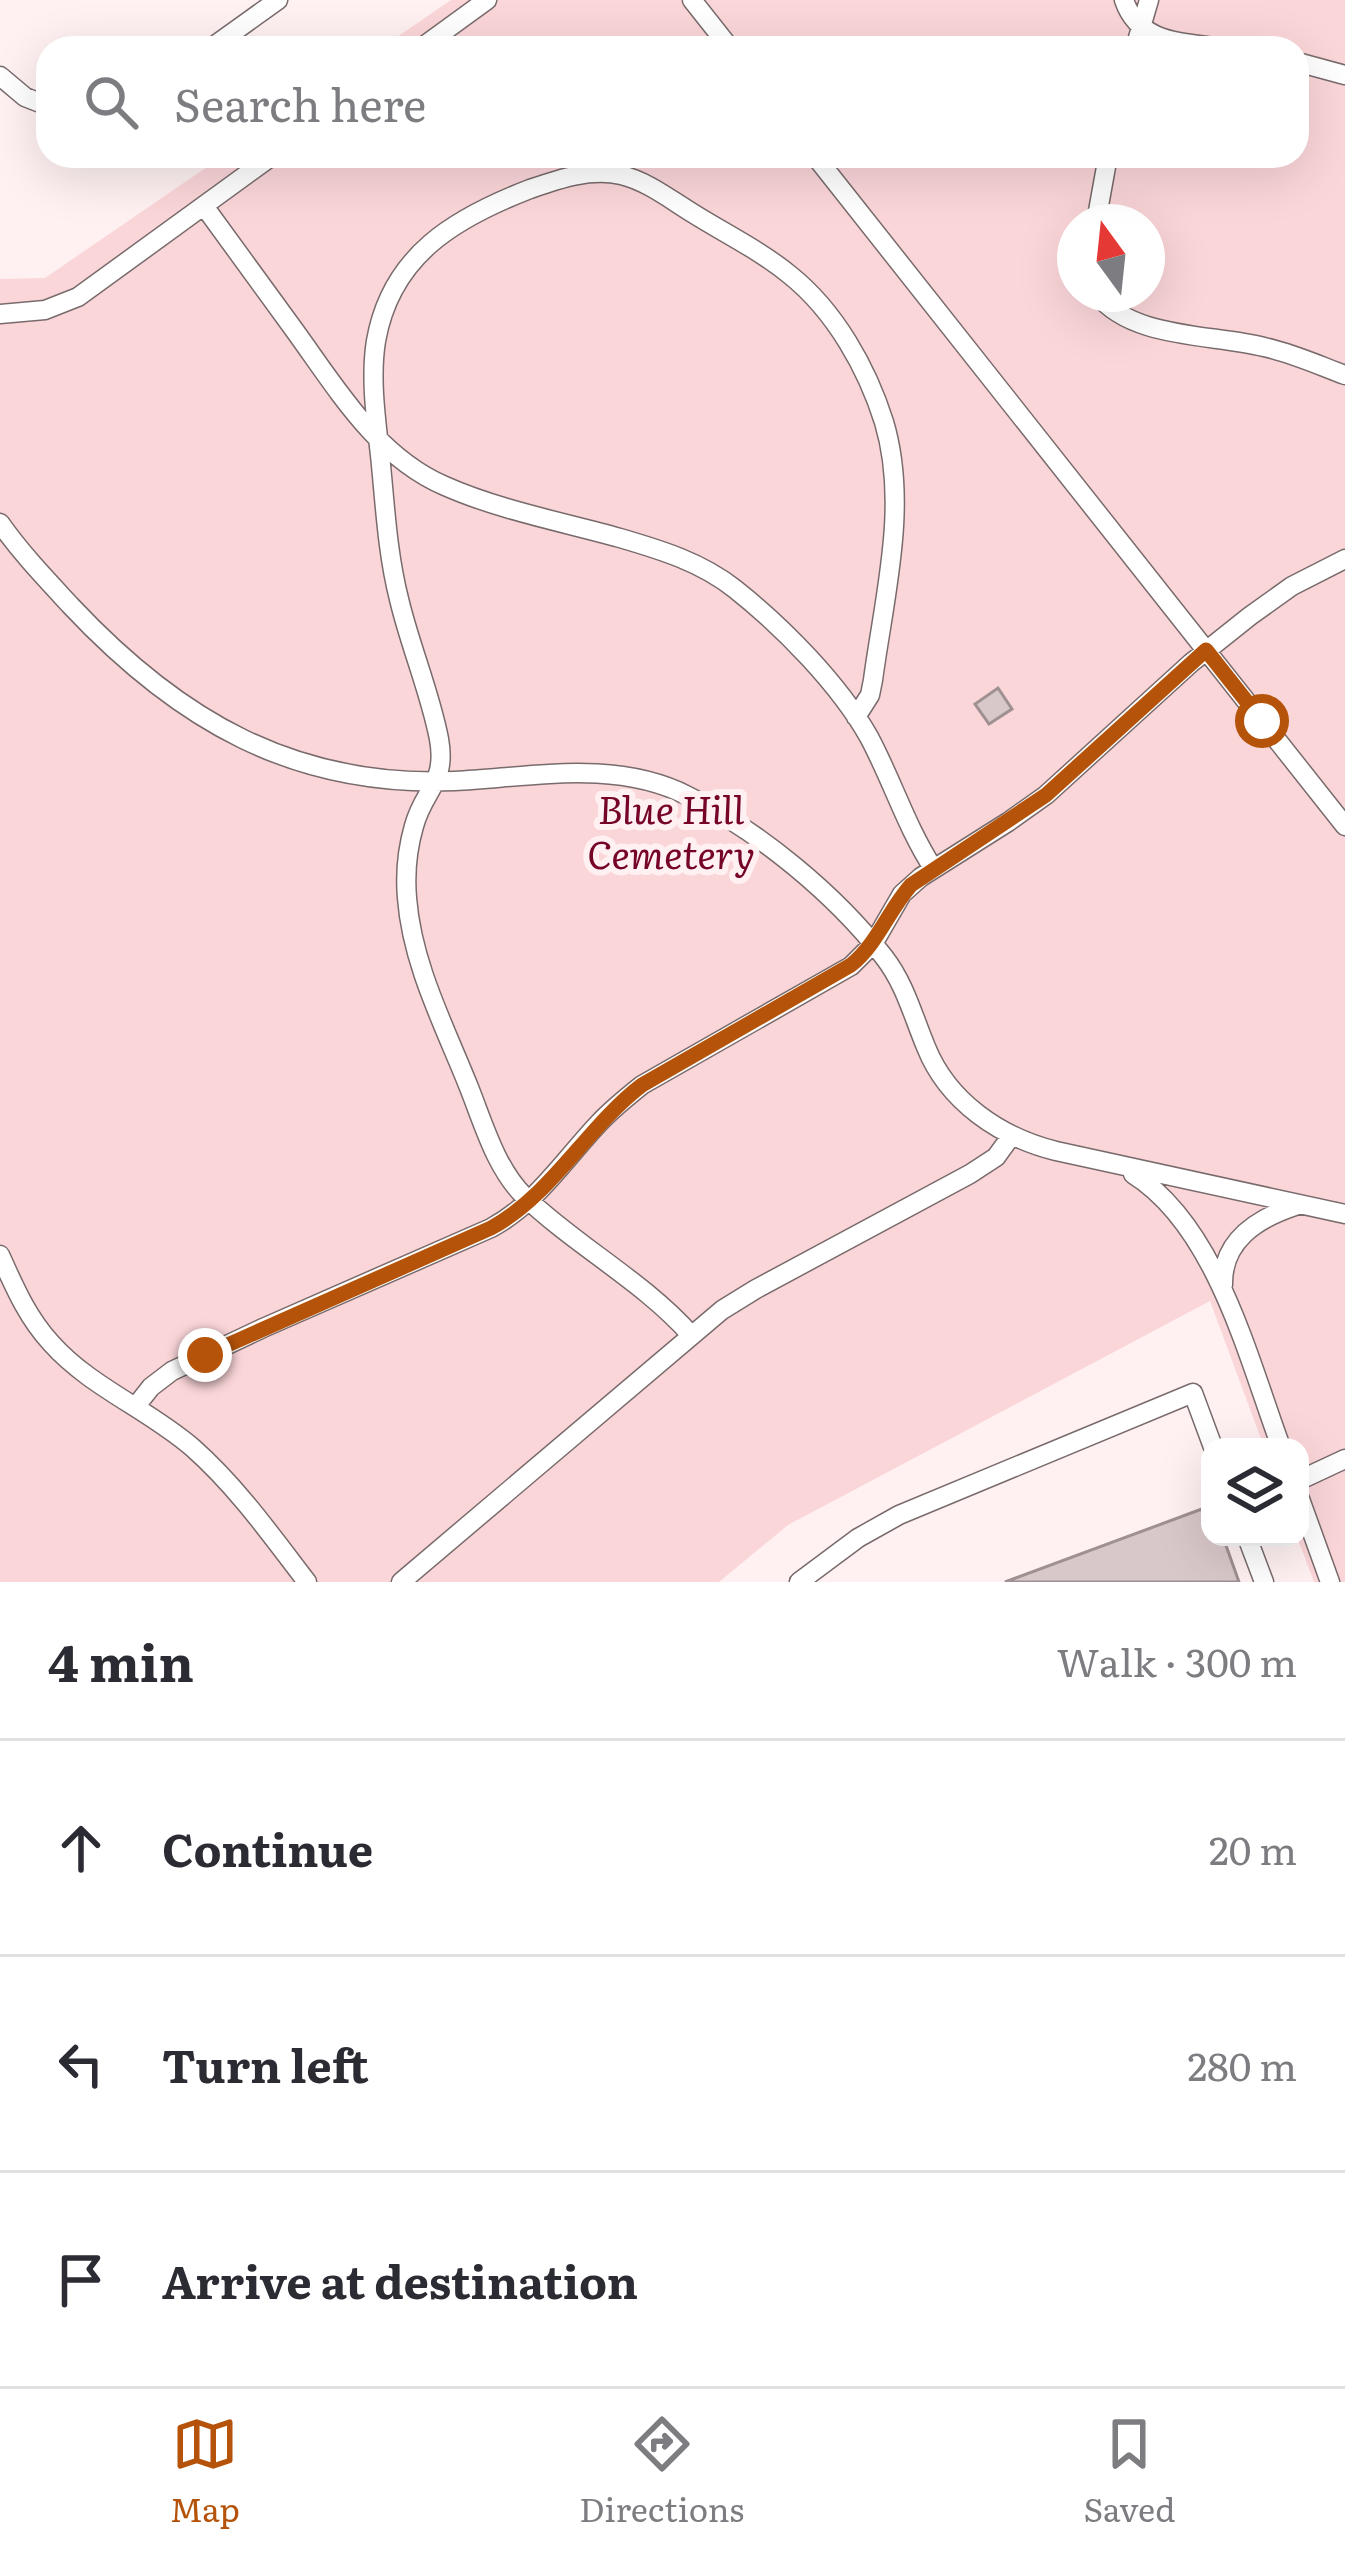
<!DOCTYPE html>
<meta charset="utf-8">
<style>
body{margin:0;font-family:Literata,serif;background:#f2f2f3;color:#2b2b33}
.controls{position:absolute;right:36px;bottom:36px;display:grid;overflow:hidden;border-radius:24px;box-shadow:0 12px 48px #0002}
.controls button{width:108px;height:108px;display:grid;place-items:center;padding:0;border:0;border-bottom:3px solid #e1e1e2;background:#fff;color:#2b2b33;font:60px sans-serif}
.compass{position:absolute;left:1057px;top:204px;width:108px;height:108px;border-radius:50%;background:#fff;box-shadow:0 12px 48px #0002;rotate:345deg}
.stop{position:absolute;width:36px;height:36px;margin:-27px;border:9px solid #b45309;border-radius:50%;background:#fff}
.stop.end{background:#b45309;border-color:#fff;box-shadow:0 3px 12px #0008}
.list{margin:0;padding:0;list-style:none}
h2{display:flex;justify-content:space-between;align-items:center;height:156px;margin:0;padding:0 48px;font-size:51px}
h2 small{font-size:39px;font-weight:400;color:#7c7c81}
.list li{display:grid;grid-template-columns:78px 1fr auto;gap:36px;align-items:center;box-sizing:border-box;height:216px;padding:0 48px;border-top:3px solid #e1e1e2}
.list b{display:block;font-size:45px;white-space:nowrap}
.list em{font-size:39px;font-style:normal;color:#7c7c81}
.icon{flex:none;width:66px;height:66px;fill:none;stroke:currentColor;stroke-width:2;stroke-linecap:round;stroke-linejoin:round}
.map{position:relative;flex:none;width:1345px;height:1582px;overflow:hidden}
.search{position:absolute;background:#fff;box-shadow:0 12px 48px #0002;left:36px;right:36px;top:36px;height:132px;display:flex;align-items:center;gap:30px;box-sizing:border-box;padding:0 42px;border-radius:36px;color:#7c7c81;font-size:45px}
.sheet{height:804px;background:#fff}
nav{display:flex;justify-content:space-around;align-items:center;box-sizing:border-box;height:168px;border-top:3px solid #e1e1e2;background:#fff;font-size:33px;color:#7c7c81}
nav a{display:grid;justify-items:center;gap:6px}
nav .on{color:#b45309}
.map>svg:first-child{display:block}
.green{fill:#fbd6d9;fill-rule:evenodd}
.building{fill:#d9c8c9;stroke:#9f9091;stroke-width:3}
.lines{fill:none;stroke-linecap:round;stroke-linejoin:round}
.lane-casing{stroke:#796b6c;stroke-width:21}
.lane{stroke:#fff;stroke-width:18}
.route{stroke:#b45309;stroke-width:15}
.labels{text-anchor:middle;dominant-baseline:central;stroke-width:12;stroke-linejoin:round;paint-order:stroke}
.park-label{font-size:39px;font-style:italic;fill:#750428;stroke:#fff1f2}
</style>
<div class="map">
<svg width="1345" height="1582" viewBox="0 0 1345 1582">
<rect width="100%" height="100%" fill="#fff1f2"/>
<path class="green" d="M451,0h894v1582h-31l-17,-45h3v-90h-36l-54,-146 -422,224 -69,57h-719v-1303l45,-1 178,-122h1074v-108h-916zM1075,222h72v72h-72z"/>
<path class="building" d="M998,688l14,21 -23,15 -14,-20z
M1210,1506v31h13l16,45h-234z"/>
<g class="lines">
<g class="lane-casing">
<path id="lane" d="M692,0l38,48
M1124,0c15,44 58,42 98,48
M211,48l67,-48
M421,48l66,-48
M1135,48l14,-48
M1297,62l48,13
M0,76l25,21 23,9
M815,156l530,670
M204,206c31,42 61,84 91,125 42,58 82,126 150,155 54,24 118,36 175,52 41,12 81,24 115,51 48,38 104,95 134,148 23,43 37,89 64,131
M1096,222l12,-66
M1097,294c34,45 116,40 167,53 28,6 54,18 81,28
M0,314l45,-4 33,-13 194,-141
M0,523c21,30 46,56 71,83 107,114 223,182 384,175 77,-4 161,-22 233,15 71,35 148,99 196,161 21,27 29,59 42,90 22,55 74,90 130,104l289,63
M1133,1174c83,52 115,184 148,273
M0,1255c14,31 27,62 51,88 39,44 97,66 142,105 44,39 78,87 114,134
M1223,1285c-1,-44 33,-66 72,-79
M691,1335c-48,-54 -115,-89 -167,-139 -29,-29 -41,-74 -56,-111 -24,-60 -56,-121 -61,-187 -2,-24 0,-48 7,-72 10,-37 33,-43 25,-87 -9,-47 -29,-93 -40,-140 -12,-47 -14,-96 -19,-144 -4,-36 -10,-77 -4,-114 15,-86 79,-123 154,-152 29,-10 60,-21 91,-14 26,6 50,25 73,39 32,20 67,37 96,61 45,36 77,93 94,147 25,83 0,175 -11,258l-3,15 -14,22
M136,1406l15,-19 21,-16 91,-43 228,-100c45,-24 73,-68 108,-105 13,-14 28,-26 43,-38l209,-119 22,-22 29,-50 19,-17 87,-55 38,-27 145,-132 59,-47 42,-30 53,-27
M1300,1480l45,-21
M1300,1499l30,83
M1247,1537l17,45
M401,1582l321,-272 34,-21 214,-115 26,-17 16,-22
M799,1582l59,-44 41,-23 294,-122 20,54"/>
</g>
<use href="#lane" class="lane"/>
</g>
<g class="lines">
<path class="route" d="M205,1355l286,-127c61,-33 96,-101 151,-143l209,-120c27,-22 37,-54 60,-80l135,-90 160,-145 56,71"/>
</g>
<g class="labels">
<g class="park-label">
<text x="671" y="807">Blue Hill<tspan x="671" dy="45">Cemetery</tspan></text>
</g>
</g>
</svg>
<div class="controls">
<button><svg class="icon" aria-label="layers" viewBox="0 0 24 24"><path d="M12 4l9 5-9 5-9-5zM3 14l9 5 9-5"/></svg></button>
</div>
<svg class="compass" viewBox="-18 -18 36 36"><path d="M0-13l5 13h-10z" fill="#e53935"/><path d="M0 13l5-13h-10z" fill="#7c7c81"/></svg>
<div class="stop" style="left:1262px;top:721px"></div>
<div class="stop end" style="left:205px;top:1355px"></div>
<div class="search"><svg class="icon" aria-label="search" viewBox="0 0 24 24"><circle cx="10" cy="10" r="6"/><path d="M15 15l6 6"/></svg>Search here</div>
</div>
<section class="sheet">
<h2>4 min<small>Walk · 300 m</small></h2>
<ul class="list">
<li><svg class="icon" aria-label="ahead" viewBox="0 0 24 24"><path d="M12 20V5M6 11l6-6 6 6"/></svg><div><b>Continue</b></div><em>20 m</em></li>
<li><svg class="icon" aria-label="left" viewBox="0 0 24 24"><path d="M17 20v-9H6M10 6l-5 5 5 5"/></svg><div><b>Turn left</b></div><em>280 m</em></li>
<li><svg class="icon" aria-label="arrive" viewBox="0 0 24 24"><path d="M6 21V4h12l-3 4 3 4H6"/></svg><div><b>Arrive at destination</b></div></li>
</ul>
</section>
<nav>
<a class="on"><svg class="icon" aria-label="map" viewBox="0 0 24 24"><path d="M3 6l6-2 6 2 6-2v14l-6 2-6-2-6 2zM9 4v14M15 6v14"/></svg>Map</a>
<a><svg class="icon" aria-label="directions" viewBox="0 0 24 24"><path d="M12 3l9 9-9 9-9-9zM9 14v-3h6M13 9l2 2-2 2"/></svg>Directions</a>
<a><svg class="icon" aria-label="saved" viewBox="0 0 24 24"><path d="M7 4h10v16l-5-4-5 4z"/></svg>Saved</a>
</nav>
